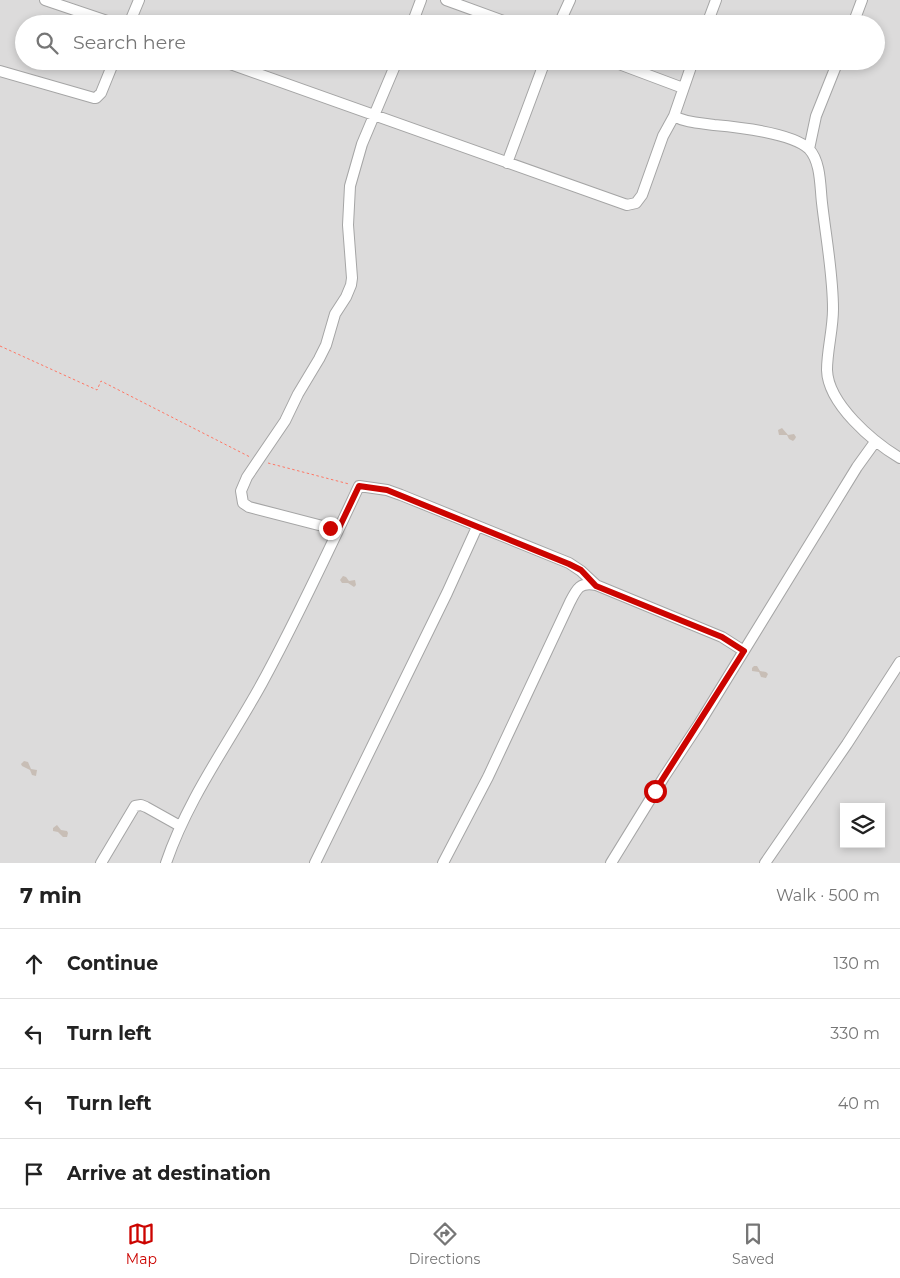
<!DOCTYPE html>
<meta charset="utf-8">
<style>
body{margin:0;font-family:Montserrat,sans-serif;background:#f2f2f2;color:#222}
.controls{position:absolute;right:15px;bottom:15px;display:grid;overflow:hidden;border-radius:0px;box-shadow:0 2px 8px #0003}
.controls button{width:45px;height:45px;display:grid;place-items:center;padding:0;border:0;border-bottom:1px solid #e0e0e0;background:#fff;color:#222;font:25px sans-serif}
.stop{position:absolute;width:15px;height:15px;margin:-11px;border:4px solid #cc0400;border-radius:50%;background:#fff}
.stop.end{background:#cc0400;border-color:#fff;box-shadow:0 1px 5px #0008}
.list{margin:0;padding:0;list-style:none}
h2{display:flex;justify-content:space-between;align-items:center;height:65px;margin:0;padding:0 20px;font-size:21px}
h2 small{font-size:16px;font-weight:400;color:#767676}
.list li{display:grid;grid-template-columns:32px 1fr auto;gap:15px;align-items:center;box-sizing:border-box;height:70px;padding:0 20px;border-top:1px solid #e0e0e0}
.list b{display:block;font-size:19px;white-space:nowrap}
.list em{font-size:16px;font-style:normal;color:#767676}
.icon{flex:none;width:28px;height:28px;fill:none;stroke:currentColor;stroke-width:2;stroke-linecap:round;stroke-linejoin:round}
.map{position:relative;flex:none;width:900px;height:863px;overflow:hidden}
.search{position:absolute;background:#fff;box-shadow:0 2px 8px #0003;left:15px;right:15px;top:15px;height:55px;display:flex;align-items:center;gap:12px;box-sizing:border-box;padding:0 18px;border-radius:28px;color:#767676;font-size:19px}
.sheet{height:345px;background:#fff}
nav{display:flex;justify-content:space-around;align-items:center;box-sizing:border-box;height:70px;border-top:1px solid #e0e0e0;background:#fff;font-size:14px;color:#767676}
nav a{display:grid;justify-items:center;gap:2px}
nav .on{color:#cc0400}
.map>svg:first-child{display:block}
.residential{fill:#dcdbdb;fill-rule:evenodd}
.building{fill:#c8beb6}
.lines{fill:none;stroke-linecap:round;stroke-linejoin:round}
.minor-casing{stroke:#a5a5a5;stroke-width:12}
.path{stroke:#ff7765;stroke-width:1;stroke-dasharray:2.5 2.5;stroke-linecap:butt}
.minor{stroke:#fff;stroke-width:10}
.route{stroke:#cc0400;stroke-width:6}
</style>
<div class="map">
<svg width="900" height="863" viewBox="0 0 900 863">
<rect width="100%" height="100%" fill="#f0ece3"/>
<path class="residential" d="M0,0h900v863h-900zM24,24h852v37h-852zM844,807h37v37h-37z"/>
<path class="building" d="M782,428l6,7 6,-1 2,3 -1,2 -2,2 -4,-2 -2,-4h-8l-1,-5z
M343,576l3,1 3,4 6,-1 1,5 -2,2 -6,-4h-6l-2,-3z
M754,666h3l3,5 6,1 2,2 -2,4 -5,-1 -2,-5 -7,-1v-3z
M24,761l4,1 3,7 6,1 -1,6 -4,-1 -2,-5 -8,-4 -1,-2z
M57,825l4,5 6,1 1,2 -1,4h-4l-5,-5 -5,-1v-3z"/>
<g class="lines">
<g class="minor-casing">
<path id="minor" d="M45,0l71,24
M446,0l66,24
M129,24l10,-24
M412,24l9,-24
M559,24l11,-24
M707,24l9,-24
M853,24l9,-24
M222,61l405,144 9,-2 6,-8 21,-59 11,-20
M611,61l72,27
M693,61l-19,55c12,7 27,7 40,9 23,2 79,8 95,24 12,13 11,37 13,54 4,35 11,71 11,106 0,21 -6,41 -6,61 1,34 46,72 73,88
M0,71l94,27h2l5,-5 13,-32
M809,149l7,-33 22,-55
M507,163l38,-102
M338,530l-89,-23 -6,-4 -2,-12 6,-14 38,-56 13,-27 21,-35 7,-14 9,-31 11,-17 5,-12 1,-7 -4,-53 2,-39 12,-42 35,-83
M101,863l34,-57 6,-1 5,2 34,19
M166,863c22,-65 63,-120 96,-180 35,-64 66,-131 97,-197l28,4 14,5 168,68 12,8 15,14
M315,863l132,-270 30,-66
M443,863l45,-86 82,-175c7,-14 10,-20 26,-17l126,52 22,14
M611,863l53,-86 35,-53 158,-257 18,-25
M765,863l82,-119 53,-82"/>
</g>
<path class="path" d="M0,346l97,44 4,-9 149,76
M268,463l81,21"/>
<use href="#minor" class="minor"/>
</g>
<g class="lines">
<path class="route" d="M330,528l8,2 21,-44 28,4 182,74 12,6 15,16 126,51 22,14 -89,140"/>
</g>
</svg>
<div class="controls">
<button><svg class="icon" aria-label="layers" viewBox="0 0 24 24"><path d="M12 4l9 5-9 5-9-5zM3 14l9 5 9-5"/></svg></button>
</div>
<div class="stop" style="left:655px;top:791px"></div>
<div class="stop end" style="left:330px;top:528px"></div>
<div class="search"><svg class="icon" aria-label="search" viewBox="0 0 24 24"><circle cx="10" cy="10" r="6"/><path d="M15 15l6 6"/></svg>Search here</div>
</div>
<section class="sheet">
<h2>7 min<small>Walk · 500 m</small></h2>
<ul class="list">
<li><svg class="icon" aria-label="ahead" viewBox="0 0 24 24"><path d="M12 20V5M6 11l6-6 6 6"/></svg><div><b>Continue</b></div><em>130 m</em></li>
<li><svg class="icon" aria-label="left" viewBox="0 0 24 24"><path d="M17 20v-9H6M10 6l-5 5 5 5"/></svg><div><b>Turn left</b></div><em>330 m</em></li>
<li><svg class="icon" aria-label="left" viewBox="0 0 24 24"><path d="M17 20v-9H6M10 6l-5 5 5 5"/></svg><div><b>Turn left</b></div><em>40 m</em></li>
<li><svg class="icon" aria-label="arrive" viewBox="0 0 24 24"><path d="M6 21V4h12l-3 4 3 4H6"/></svg><div><b>Arrive at destination</b></div></li>
</ul>
</section>
<nav>
<a class="on"><svg class="icon" aria-label="map" viewBox="0 0 24 24"><path d="M3 6l6-2 6 2 6-2v14l-6 2-6-2-6 2zM9 4v14M15 6v14"/></svg>Map</a>
<a><svg class="icon" aria-label="directions" viewBox="0 0 24 24"><path d="M12 3l9 9-9 9-9-9zM9 14v-3h6M13 9l2 2-2 2"/></svg>Directions</a>
<a><svg class="icon" aria-label="saved" viewBox="0 0 24 24"><path d="M7 4h10v16l-5-4-5 4z"/></svg>Saved</a>
</nav>
